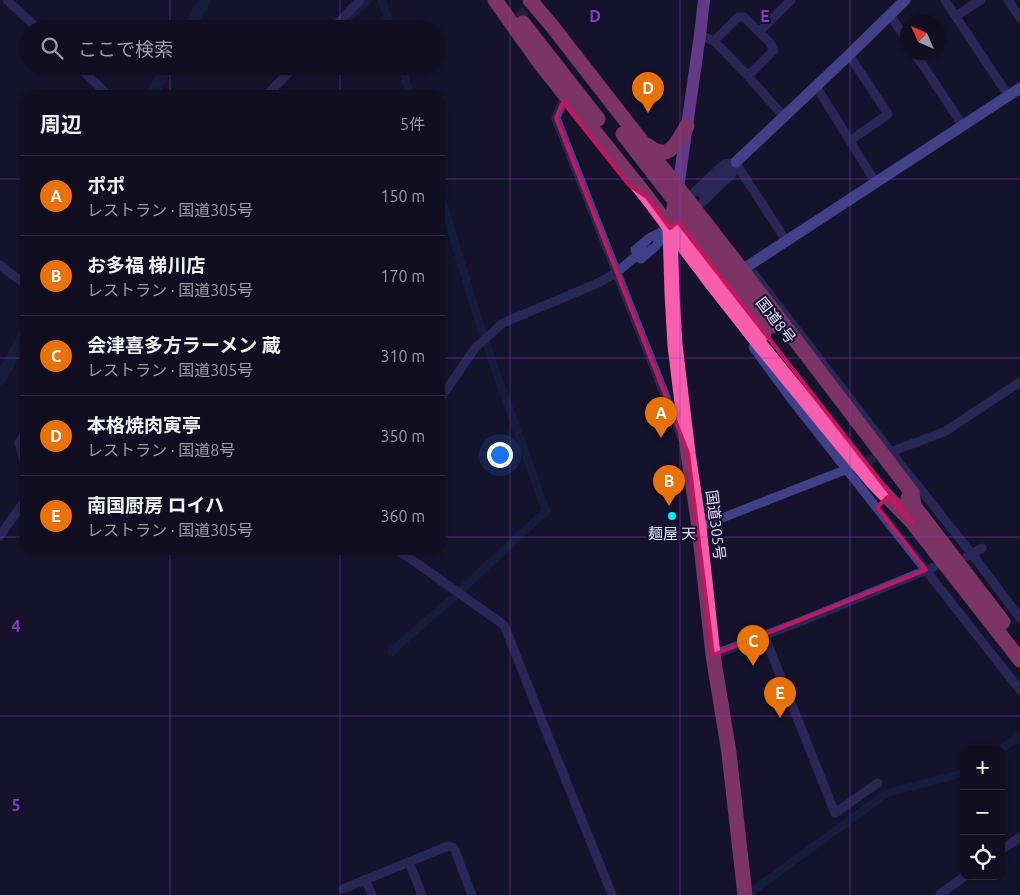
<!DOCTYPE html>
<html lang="ja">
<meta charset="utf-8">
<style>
body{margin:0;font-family:Ubuntu,"Noto Sans JP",sans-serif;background:#1e1c2d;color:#f1f3f6}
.controls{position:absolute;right:15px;bottom:15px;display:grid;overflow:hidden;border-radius:10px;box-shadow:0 1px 4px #0004}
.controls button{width:45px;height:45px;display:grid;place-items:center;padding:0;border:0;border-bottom:1px solid #302e3e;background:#100e20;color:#f1f3f6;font:25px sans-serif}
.compass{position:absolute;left:900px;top:15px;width:45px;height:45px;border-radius:50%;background:#100e20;box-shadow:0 1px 4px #0004;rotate:315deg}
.you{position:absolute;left:499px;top:454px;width:18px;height:18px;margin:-12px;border:4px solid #fff;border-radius:50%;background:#1a73e8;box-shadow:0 0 0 8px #1a73e833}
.badge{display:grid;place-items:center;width:32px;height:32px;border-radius:50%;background:#ea580c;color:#fff;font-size:16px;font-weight:700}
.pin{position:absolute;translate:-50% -41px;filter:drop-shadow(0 1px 2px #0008)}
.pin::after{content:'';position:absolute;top:26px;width:18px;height:15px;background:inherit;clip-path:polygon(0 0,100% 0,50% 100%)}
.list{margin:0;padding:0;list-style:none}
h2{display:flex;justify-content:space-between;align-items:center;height:65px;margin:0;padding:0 20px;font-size:21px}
h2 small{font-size:16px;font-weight:400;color:#9c9ca5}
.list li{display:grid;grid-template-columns:32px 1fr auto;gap:15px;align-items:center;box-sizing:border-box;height:80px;padding:0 20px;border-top:1px solid #302e3e}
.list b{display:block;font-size:19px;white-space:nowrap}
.list p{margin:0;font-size:16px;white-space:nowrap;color:#9c9ca5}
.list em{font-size:16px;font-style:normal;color:#9c9ca5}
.icon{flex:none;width:28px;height:28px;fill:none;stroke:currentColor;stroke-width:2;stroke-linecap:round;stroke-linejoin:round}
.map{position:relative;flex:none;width:1020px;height:895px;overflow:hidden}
.search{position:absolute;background:#100e20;box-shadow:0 1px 4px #0004;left:20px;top:20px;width:425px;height:55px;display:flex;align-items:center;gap:12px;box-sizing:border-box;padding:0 18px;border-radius:28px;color:#9c9ca5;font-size:19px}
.panel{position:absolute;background:#100e20;box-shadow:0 1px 4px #0004;left:20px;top:90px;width:425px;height:465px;border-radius:15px}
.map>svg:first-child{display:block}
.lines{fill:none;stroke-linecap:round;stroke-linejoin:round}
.canal{stroke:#122b50;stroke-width:8}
.river{stroke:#122b50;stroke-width:12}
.street-tunnel{stroke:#34314b;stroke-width:9;stroke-dasharray:9 4.5;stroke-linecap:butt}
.street{stroke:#404088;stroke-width:9}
.secondary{stroke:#797af9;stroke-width:11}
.primary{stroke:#bf6af9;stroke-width:12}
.highway{stroke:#f85ead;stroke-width:15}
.highway-bridge{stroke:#f85ead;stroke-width:15}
.marked{fill:none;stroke:#c2185b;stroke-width:4;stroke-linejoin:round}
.grid{fill:none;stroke:#853ec5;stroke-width:1;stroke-opacity:0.55}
.poi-dot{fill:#13e6f5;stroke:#16122b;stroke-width:2}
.labels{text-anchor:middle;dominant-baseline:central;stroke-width:4;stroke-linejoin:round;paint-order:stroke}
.street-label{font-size:15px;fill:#e0defe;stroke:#16122b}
.poi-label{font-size:15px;fill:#e0defe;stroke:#16122b}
.grid-label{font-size:16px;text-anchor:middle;font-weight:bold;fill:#853ec5;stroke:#16122b;stroke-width:4;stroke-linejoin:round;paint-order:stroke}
</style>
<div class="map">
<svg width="1020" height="895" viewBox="0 0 1020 895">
<rect width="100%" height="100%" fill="#16122b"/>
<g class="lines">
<path class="canal" d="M382,0l9,29
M344,22l24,-22
M402,66l8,29
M440,193l42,139
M461,590l85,-79 -61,-170
M391,652l64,-56
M1001,749l19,-13
M751,892l136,-99 77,-20"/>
<path class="river" d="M189,29l8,-16 8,-13
M151,95l17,-29
M0,379l25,-45"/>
<path class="street-tunnel" d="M509,26l27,-26
M643,250l17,-17
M854,466l33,-13"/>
<path class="street" d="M7,0l31,29
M945,0l63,95
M1008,0l12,18
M890,15l18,27
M956,16l25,-16
M332,29l28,-29
M700,35l14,6 34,35 36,41
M714,41l24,-24h6l15,15
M914,52l49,74
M849,55l39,59 -38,27
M78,66l30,29
M748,76l26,-26 -4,-7 -11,-11 32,-32
M816,86l60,97
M267,95l28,-29
M563,102l-7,16 126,320
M736,162l2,5 49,75
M702,194l24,-23
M685,203l2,-4 37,-35 12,-2
M692,212l41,-39 3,-11
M635,250l14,-12 18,-9
M641,259l14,-12 14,-18
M0,265l25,19
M754,274l137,178 81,102 48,64
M753,347l38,52 229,291
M440,399l36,-52 27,-24 95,-40 18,-10 27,-23
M25,433l-6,10 6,20
M888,453l58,-22 74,-49
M699,527l151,-59
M0,536l25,-36
M398,550l106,75 38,96 70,174
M967,556l15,-8
M764,635l71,178 43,-30
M713,655l89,-34 132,-54
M1001,850l19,-13
M409,862l13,33
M365,879l7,16
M343,889l105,-43 6,2 18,47
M939,895l26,-19"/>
<path class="secondary" d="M736,162l113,-107 56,-55
M748,266l272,-178"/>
<path class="primary" d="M678,188l22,-153 4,-35"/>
<path class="highway" d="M495,0l47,66 105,131 63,84 47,60 90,110 26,31 40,41
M530,0l22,26 183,235 177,232 2,12
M523,23l75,96
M647,145c22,18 29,-1 40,-19
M678,188l-8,40 2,65 3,52 13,108 11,74 14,128 16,98 16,142
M908,498l95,124
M908,517l112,143"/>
<path class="highway-bridge" d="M623,134l149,192
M672,214l92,119"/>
</g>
<path d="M0 0H1020V895H0ZM563,102l66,83 18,12 23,31 8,-6 235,301 -25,-26 -11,10 49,63 -213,85 -25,-202 -132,-335z" fill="#16122b" fill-opacity=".55" fill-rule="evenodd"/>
<path class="marked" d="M563,102l66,83 18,12 23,31 8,-6 235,301 -25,-26 -11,10 49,63 -213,85 -25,-202 -132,-335z"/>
<path class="grid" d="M170,0v29M340,0v29M510,0v895M680,0v895M850,0v895M170,66v29M340,66v29M0,179h25M440,179h580M0,358h25M440,358h580M0,537h25M440,537h580M170,550v345M340,550v345M0,716h1020"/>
<circle class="poi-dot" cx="672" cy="516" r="5"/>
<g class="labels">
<g class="street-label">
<text transform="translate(776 320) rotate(52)">国道8号</text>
<text transform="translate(716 525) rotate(83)">国道305号</text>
</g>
<g class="poi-label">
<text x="672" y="533">麺屋 天</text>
</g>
</g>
<g class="grid-label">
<text x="595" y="22">D</text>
<text x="765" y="22">E</text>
<text x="16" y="632">4</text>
<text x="16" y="811">5</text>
</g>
</svg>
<div class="controls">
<button>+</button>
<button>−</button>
<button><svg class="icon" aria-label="locate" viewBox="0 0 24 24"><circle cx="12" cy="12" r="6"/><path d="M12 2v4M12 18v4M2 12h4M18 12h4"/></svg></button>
</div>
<svg class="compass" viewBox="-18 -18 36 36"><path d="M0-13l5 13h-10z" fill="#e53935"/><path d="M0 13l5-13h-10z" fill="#9c9ca5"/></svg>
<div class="you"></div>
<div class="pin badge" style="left:661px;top:438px;background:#e8710a">A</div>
<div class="pin badge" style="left:669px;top:506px;background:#e8710a">B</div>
<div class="pin badge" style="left:753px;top:666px;background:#e8710a">C</div>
<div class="pin badge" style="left:648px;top:113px;background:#e8710a">D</div>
<div class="pin badge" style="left:780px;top:718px;background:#e8710a">E</div>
<div class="search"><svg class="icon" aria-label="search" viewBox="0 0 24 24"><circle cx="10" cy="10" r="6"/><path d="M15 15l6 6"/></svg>ここで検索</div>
<section class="panel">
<h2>周辺<small>5件</small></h2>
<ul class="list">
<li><span class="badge" style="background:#e8710a">A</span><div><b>ポポ</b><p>レストラン · 国道305号</p></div><em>150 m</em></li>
<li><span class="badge" style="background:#e8710a">B</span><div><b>お多福 梯川店</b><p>レストラン · 国道305号</p></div><em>170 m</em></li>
<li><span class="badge" style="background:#e8710a">C</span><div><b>会津喜多方ラーメン 蔵</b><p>レストラン · 国道305号</p></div><em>310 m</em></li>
<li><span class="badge" style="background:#e8710a">D</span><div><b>本格焼肉寅亭</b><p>レストラン · 国道8号</p></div><em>350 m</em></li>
<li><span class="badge" style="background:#e8710a">E</span><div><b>南国厨房 ロイハ</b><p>レストラン · 国道305号</p></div><em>360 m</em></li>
</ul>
</section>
</div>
